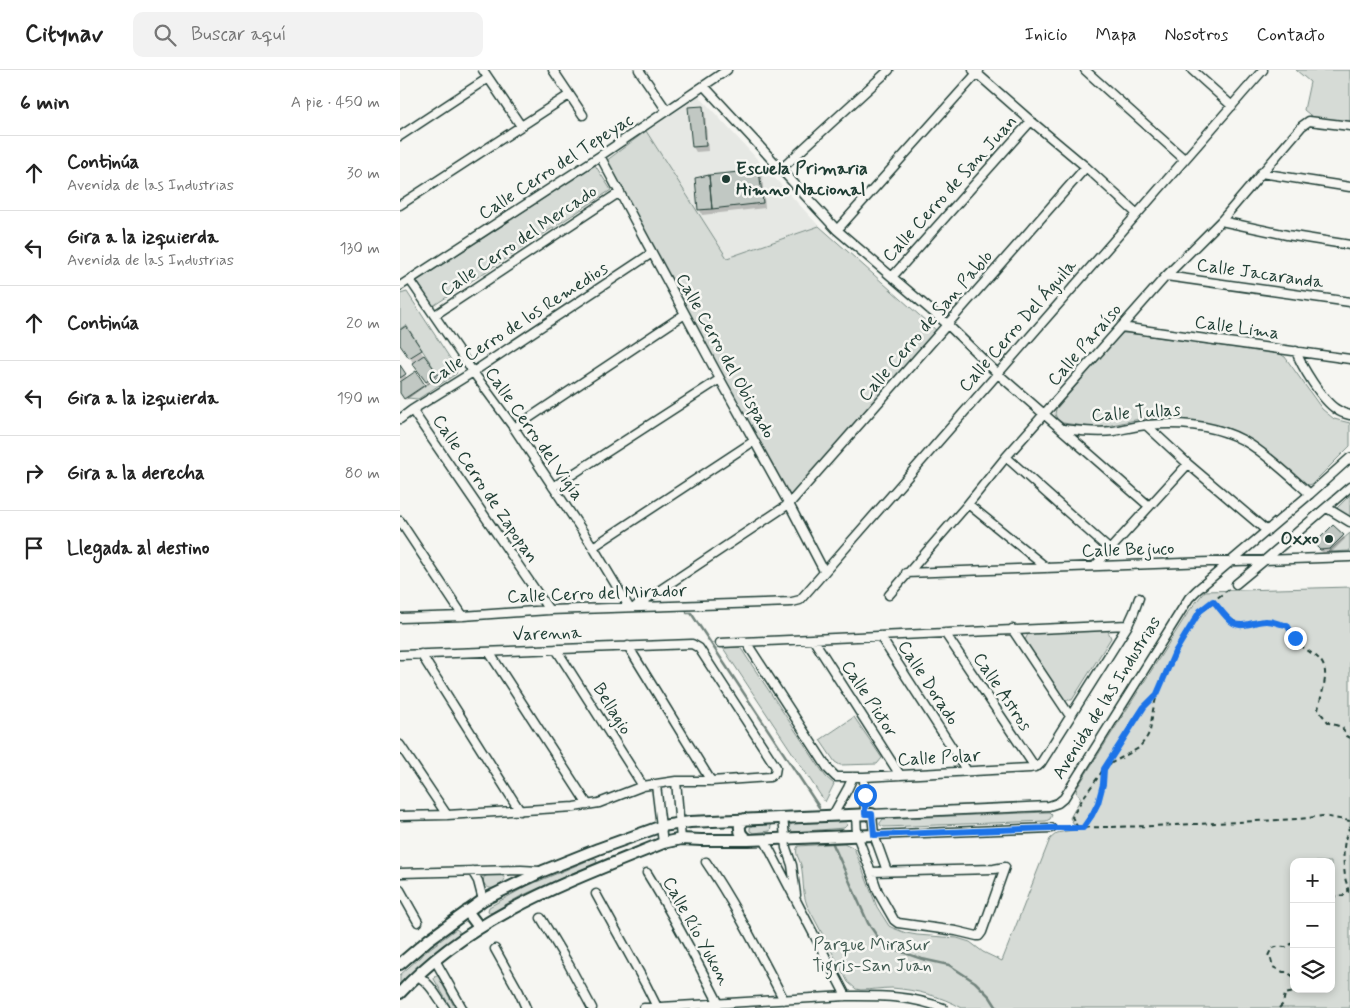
<!DOCTYPE html>
<html lang="es">
<meta charset="utf-8">
<style>
body{margin:0;font-family:Mynerve,sans-serif;background:#f2f2f2;color:#222}
.controls{position:absolute;right:15px;bottom:15px;display:grid;overflow:hidden;border-radius:10px;box-shadow:0 2px 8px #0003}
.controls button{width:45px;height:45px;display:grid;place-items:center;padding:0;border:0;border-bottom:1px solid #e0e0e0;background:#fff;color:#222;font:25px sans-serif}
.stop{position:absolute;width:15px;height:15px;margin:-11px;border:4px solid #1a73e8;border-radius:50%;background:#fff}
.stop.end{background:#1a73e8;border-color:#fff;box-shadow:0 1px 5px #0008}
.list{margin:0;padding:0;list-style:none}
h2{display:flex;justify-content:space-between;align-items:center;height:65px;margin:0;padding:0 20px;font-size:21px}
h2 small{font-size:16px;font-weight:400;color:#767676}
.list li{display:grid;grid-template-columns:32px 1fr auto;gap:15px;align-items:center;box-sizing:border-box;height:75px;padding:0 20px;border-top:1px solid #e0e0e0}
.list b{display:block;font-size:19px;white-space:nowrap}
.list p{margin:0;font-size:16px;white-space:nowrap;color:#767676}
.list em{font-size:16px;font-style:normal;color:#767676}
.icon{flex:none;width:28px;height:28px;fill:none;stroke:currentColor;stroke-width:2;stroke-linecap:round;stroke-linejoin:round}
.map{position:relative;flex:none;width:950px;height:938px;overflow:hidden}
header{display:flex;align-items:center;gap:30px;box-sizing:border-box;height:70px;padding:0 25px;background:#fff;border-bottom:1px solid #e0e0e0}
header strong{font-size:24px}
nav{display:flex;gap:28px;margin-inline-start:auto;font-size:18px}
.search{width:350px;height:45px;background:#f2f2f2;display:flex;align-items:center;gap:12px;box-sizing:border-box;padding:0 18px;border-radius:10px;color:#767676;font-size:19px}
main{display:flex}
aside{flex:1;background:#fff}
.map>svg:first-child{display:block}
.built{fill:#e6e8e4}
.green{fill:#d6dbd6;stroke:#7a8c85;fill-rule:evenodd}
.shadow{fill:#0003}
.lines{fill:none;stroke-linecap:round;stroke-linejoin:round}
.stream{stroke:#72847d;stroke-width:2.5}
.building{fill:#c1c8c3;stroke:#1f3d34}
.street-casing{stroke:#1f3d34;stroke-width:11}
.secondary-casing{stroke:#1f3d34;stroke-width:14}
.path{stroke:#1f3d34;stroke-width:2;stroke-dasharray:5 4;stroke-linecap:butt}
.street{stroke:#f6f6f2;stroke-width:8}
.secondary{stroke:#f6f6f2;stroke-width:10}
.route{stroke:#1a73e8;stroke-width:6}
.poi-dot{fill:#1f3d34;stroke:#f6f6f2;stroke-width:2}
.labels{text-anchor:middle;dominant-baseline:central;stroke-width:5;stroke-linejoin:round;paint-order:stroke}
.street-label{font-size:18px;fill:#1f3d34;stroke:#f6f6f2}
.poi-label{font-size:18px;font-weight:bold;fill:#1f3d34;stroke:#f6f6f2;text-anchor:start}
.park-label{font-size:18px;fill:#445d54;stroke:#f6f6f2}
</style>
<header>
<strong>Citynav</strong>
<div class="search"><svg class="icon" aria-label="search" viewBox="0 0 24 24"><circle cx="10" cy="10" r="6"/><path d="M15 15l6 6"/></svg>Buscar aquí</div>
<nav><a>Inicio</a><a>Mapa</a><a>Nosotros</a><a>Contacto</a></nav>
</header>
<main>
<aside>
<h2>6 min<small>A pie · 450 m</small></h2>
<ul class="list">
<li><svg class="icon" aria-label="ahead" viewBox="0 0 24 24"><path d="M12 20V5M6 11l6-6 6 6"/></svg><div><b>Continúa</b><p>Avenida de las Industrias</p></div><em>30 m</em></li>
<li><svg class="icon" aria-label="left" viewBox="0 0 24 24"><path d="M17 20v-9H6M10 6l-5 5 5 5"/></svg><div><b>Gira a la izquierda</b><p>Avenida de las Industrias</p></div><em>130 m</em></li>
<li><svg class="icon" aria-label="ahead" viewBox="0 0 24 24"><path d="M12 20V5M6 11l6-6 6 6"/></svg><div><b>Continúa</b></div><em>20 m</em></li>
<li><svg class="icon" aria-label="left" viewBox="0 0 24 24"><path d="M17 20v-9H6M10 6l-5 5 5 5"/></svg><div><b>Gira a la izquierda</b></div><em>190 m</em></li>
<li><svg class="icon" aria-label="right" viewBox="0 0 24 24"><path d="M7 20v-9h11M14 6l5 5-5 5"/></svg><div><b>Gira a la derecha</b></div><em>80 m</em></li>
<li><svg class="icon" aria-label="arrive" viewBox="0 0 24 24"><path d="M6 21V4h12l-3 4 3 4H6"/></svg><div><b>Llegada al destino</b></div></li>
</ul>
</aside>
<div class="map">
<svg width="950" height="938" viewBox="0 0 950 938">
<rect width="100%" height="100%" fill="#f6f6f2"/>
<filter id="ink" filterUnits="userSpaceOnUse"><feTurbulence type="fractalNoise" baseFrequency=".02" numOctaves="2"/><feDisplacementMap in="SourceGraphic" scale="10" xChannelSelector="R" yChannelSelector="G"/><feConvolveMatrix kernelMatrix="1 2 1 2 8 2 1 2 1" color-interpolation-filters="sRGB"/></filter>
<g filter="url(#ink)">
<path class="built" d="M299,26l120,130 -92,32 -81,-126z"/>
<path class="green" d="M896,0h54v54l-35,-5 -11,-9 6,-28z
M246,61l81,127 92,-32 118,105 -150,169 -181,-339z
M195,95l16,25 -178,116 -16,-25z
M7,222l50,77 -1,5 -38,25 -11,-1 32,-22 -33,-51 -6,4v-35z
M723,263h5l152,21 5,3 37,52 12,10 16,4v23l-38,38 -7,2 -46,-38 -27,-17 -35,-9 -38,-4 -24,2 -37,8 -35,-5 -6,-4 -2,-5 1,-5 61,-71z
M950,425v22l-11,-6 -2,-3z
M950,463v18l-22,1z
M950,517v421h-388c-21,-12 -46,-18 -70,-20 -11,0 -21,2 -31,2l-5,-1 -8,-7 -41,-77c-5,-13 -3,-27 -6,-40 -2,-7 -7,-12 -3,-19l46,-3 8,4 3,3 22,57 12,19 4,2 13,5 11,2 40,3 13,4 13,10 19,9 48,-122 7,-6 20,-4 -7,-11 11,-20 -5,-6 1,-4 112,-177 16,-20zM894,792h37v127h-37z
M707,559l4,9 -39,62h-7l-40,-60 3,-6z
M340,577l86,130 8,7 -9,18 -102,-154z
M454,647l28,41 -5,6 -37,1 -5,-3 -15,-22z
M647,742h2l3,3 -2,4 -4,2 -162,6 -4,-2v-2l3,-4z
M443,750l3,1 1,4 -3,3 -51,4 -4,-4v-2l4,-3z
M367,754h3l1,3 -1,4 -16,2 -4,-2v-3l2,-3z
M194,788l3,1 -1,5 -26,10 -49,22 -30,17 -3,-2 1,-4 38,-21z
M88,805h14l3,4c-5,9 -16,14 -22,3l1,-5z
M56,859l3,2v3l-29,22 -30,28v-9l29,-26z
M35,906h3l17,32h-4l-17,-29z"/>
<path class="shadow" d="M302,37l3,5 3,39 -12,1 -3,-5z
M359,101l3,5 3,32 -63,7 -2,-5z
M0,261l21,20 17,27 -10,7 -28,-42z
M0,297l7,11 9,-6 9,14 -19,14 -6,-9z
M943,466l2,3 -13,13 -9,1 -6,-6z"/>
<g class="lines">
<path class="stream" d="M287,543h4l128,194
M433,774l35,79 11,16 13,9 13,5 17,6 27,6 26,17 15,15 7,11"/>
</g>
<path class="building" d="M303,36l3,40 -14,1 -4,-40z
M359,100l4,33 -51,6 -3,-34z
M309,105l3,34 -14,1 -3,-32z
M6,256l16,24 -13,8 -9,-13v-15z
M24,285l14,19 -12,8 -14,-19z
M0,295l6,9 -6,4z
M16,301l9,14 -21,14 -4,-6v-11z
M933,455l11,10 -14,14 -10,1 -6,-6z"/>
<g class="lines">
<g class="street-casing">
<path id="street" d="M83,0l38,56
M153,0l30,45
M239,0l28,41
M573,0l58,51 55,46 50,46
M685,0l99,89
M792,0l40,36
M304,16l133,144 110,94 50,49 152,133
M0,66l88,-58
M200,86l120,223 69,125 35,67
M380,100l109,-100
M861,103l89,14
M0,135l169,-110
M821,151l66,14 63,10
M437,160l142,-159
M766,206l184,26
M492,207l139,-156
M10,210l63,92 41,56 79,119 36,60
M0,216l200,-130 127,-86
M35,245l185,-123
M721,257l229,32
M896,281c5,15 26,49 40,58 4,3 9,5 14,6
M12,340l137,200
M0,349l12,-9 61,-38 179,-119
M746,355l42,39 79,67
M114,358l171,-114
M663,359c17,2 33,4 50,2 11,-2 23,-5 34,-6 35,-3 74,0 104,20 21,14 40,32 59,49
M606,387l104,93
M153,417l167,-108
M568,434l79,64
M927,438l23,14
M0,451l63,95
M193,477l161,-106
M695,496l93,-102
M506,503l444,-16
M836,514l29,-24 85,-73
M489,525l79,-91 38,-47 115,-130 45,-51 55,-55 81,-95 7,-5 41,5
M236,536l153,-102 297,-337
M0,548l63,-2 86,-6 243,-8 8,-2 463,-530
M612,559l58,87
M545,563l90,134
M480,566l87,135
M413,569l87,136
M346,572l83,128 7,7h28l166,-9 8,-2 3,-3 87,-138 6,-13 5,-14
M320,573l408,-18
M228,576l83,135
M156,579l87,137
M89,582l99,153
M21,584l99,157
M0,585l292,-11 7,4 77,119 -1,6 -5,4 -59,4h-35l-33,5 -44,17 -25,4 -127,8 -47,1
M0,675l47,70
M464,707l1,37
M276,711l5,58
M256,715l7,58
M456,744l1,21 14,37
M433,745l15,-27 5,-11
M383,747l3,31 6,17 4,30
M474,765l177,-7
M364,769l82,157
M306,792c30,44 53,91 78,138
M605,797l-23,65 -3,4h-2l-21,-5 -58,-8 -4,-3 -16,-28 -7,-20 123,-3z
M72,801l6,10 5,19
M487,801l-13,-36 -2,-21 177,-8 9,-3 6,-5 125,-200 8,-8 113,-96 40,-36
M0,803l121,-3 19,1
M247,803c26,42 49,86 72,131
M0,820l18,32
M196,824l50,91 11,22
M141,848l28,47 23,43
M95,879l24,43 7,16
M35,890l27,48
M18,906c13,8 18,20 27,32
M244,938l202,-12c35,0 63,-1 97,12"/>
</g>
<g class="secondary-casing">
<path id="secondary" d="M345,749l-5,6c-1,8 2,11 8,15
M67,841l12,16
M0,894l28,-24 55,-40 60,-29 55,-22 64,-23 28,-4 182,-8
M0,923c70,-77 170,-112 263,-150l18,-4 20,1h47l126,-5"/>
</g>
<path class="path" d="M813,531c10,10 18,26 34,23 7,-1 13,-4 20,-3 7,0 13,3 20,4 4,6 8,15 13,20 9,8 24,12 25,27 1,11 -5,27 -7,38l11,13 13,4 4,9 4,2
M707,695l37,-58 13,-13
M658,758l96,-2 145,-7 24,-3 27,5
M678,758l-6,-11 11,-19 21,-29
M683,758l9,-13 6,-12 5,-19 1,-15 4,-4 31,-17 8,-11 3,-6 3,-21 4,-16 18,-42 25,-41 29,-22
M931,827l14,-2 3,-3c1,-6 -3,-10 -3,-16 -2,-15 -3,-36 5,-49
M894,872l-7,5c-10,0 -14,-3 -19,9l3,3 2,8 10,5h4l7,5
M879,938l4,-4 2,-10 9,-2 2,-3"/>
<use href="#street" class="street"/>
<use href="#secondary" class="secondary"/>
</g>
</g>
<g class="lines" filter="url(#ink)">
<path class="route" d="M465,725v19h7l2,21 177,-7h32l9,-13 6,-12 5,-19 1,-15 40,-62 13,-13 18,-42 25,-41 13,-10c6,6 11,15 19,21 10,8 24,-2 35,-1 7,0 13,4 20,4l8,13"/>
</g>
<g class="poi-dot">
<circle cx="326" cy="109" r="5"/>
<circle cx="929" cy="469" r="5"/>
</g>
<g class="labels">
<g class="street-label">
<text transform="translate(156 97) rotate(-33)">Calle Cerro del Tepeyac</text>
<text transform="translate(550 119) rotate(-48)">Calle Cerro de San Juan</text>
<text transform="translate(119 171) rotate(-34)">Calle Cerro del Mercado</text>
<text transform="translate(860 204) rotate(8)">Calle Jacaranda</text>
<text transform="translate(118 254) rotate(-33)">Calle Cerro de los Remedios</text>
<text transform="translate(526 256) rotate(-49)">Calle Cerro de San Pablo</text>
<text transform="translate(618 256) rotate(-49)">Calle Cerro Del Águila</text>
<text transform="translate(837 258) rotate(8)">Calle Lima</text>
<text transform="translate(685 275) rotate(-49)">Calle Paraíso</text>
<text transform="translate(325 286) rotate(61)">Calle Cerro del Obispado</text>
<text transform="translate(736 343) rotate(-4)">Calle Tullas</text>
<text transform="translate(134 364) rotate(55)">Calle Cerro del Vigía</text>
<text transform="translate(85 419) rotate(56)">Calle Cerro de Zapopan</text>
<text transform="translate(728 480) rotate(-2)">Calle Bejuco</text>
<text transform="translate(197 524) rotate(-2)">Calle Cerro del Mirador</text>
<text transform="translate(147 564) rotate(-2)">Varenna</text>
<text transform="translate(528 613) rotate(57)">Calle Dorado</text>
<text transform="translate(602 622) rotate(56)">Calle Astros</text>
<text transform="translate(707 628) rotate(-58)">Avenida de las Industrias</text>
<text transform="translate(469 629) rotate(57)">Calle Pictor</text>
<text transform="translate(212 639) rotate(58)">Bellagio</text>
<text transform="translate(539 688) rotate(-3)">Calle Polar</text>
<text transform="translate(296 861) rotate(61)">Calle Río Yukon</text>
</g>
<g class="poi-label">
<text x="336" y="99">Escuela Primaria<tspan x="336" dy="21">Himno Nacional</tspan></text>
<text x="919" y="469" text-anchor="end">Oxxo</text>
</g>
<g class="park-label">
<text x="472" y="875">Parque Mirasur<tspan x="472" dy="21">Tigris-San Juan</tspan></text>
</g>
</g>
</svg>
<div class="controls">
<button>+</button>
<button>−</button>
<button><svg class="icon" aria-label="layers" viewBox="0 0 24 24"><path d="M12 4l9 5-9 5-9-5zM3 14l9 5 9-5"/></svg></button>
</div>
<div class="stop" style="left:465px;top:725px"></div>
<div class="stop end" style="left:895px;top:568px"></div>
</div>
</main>
